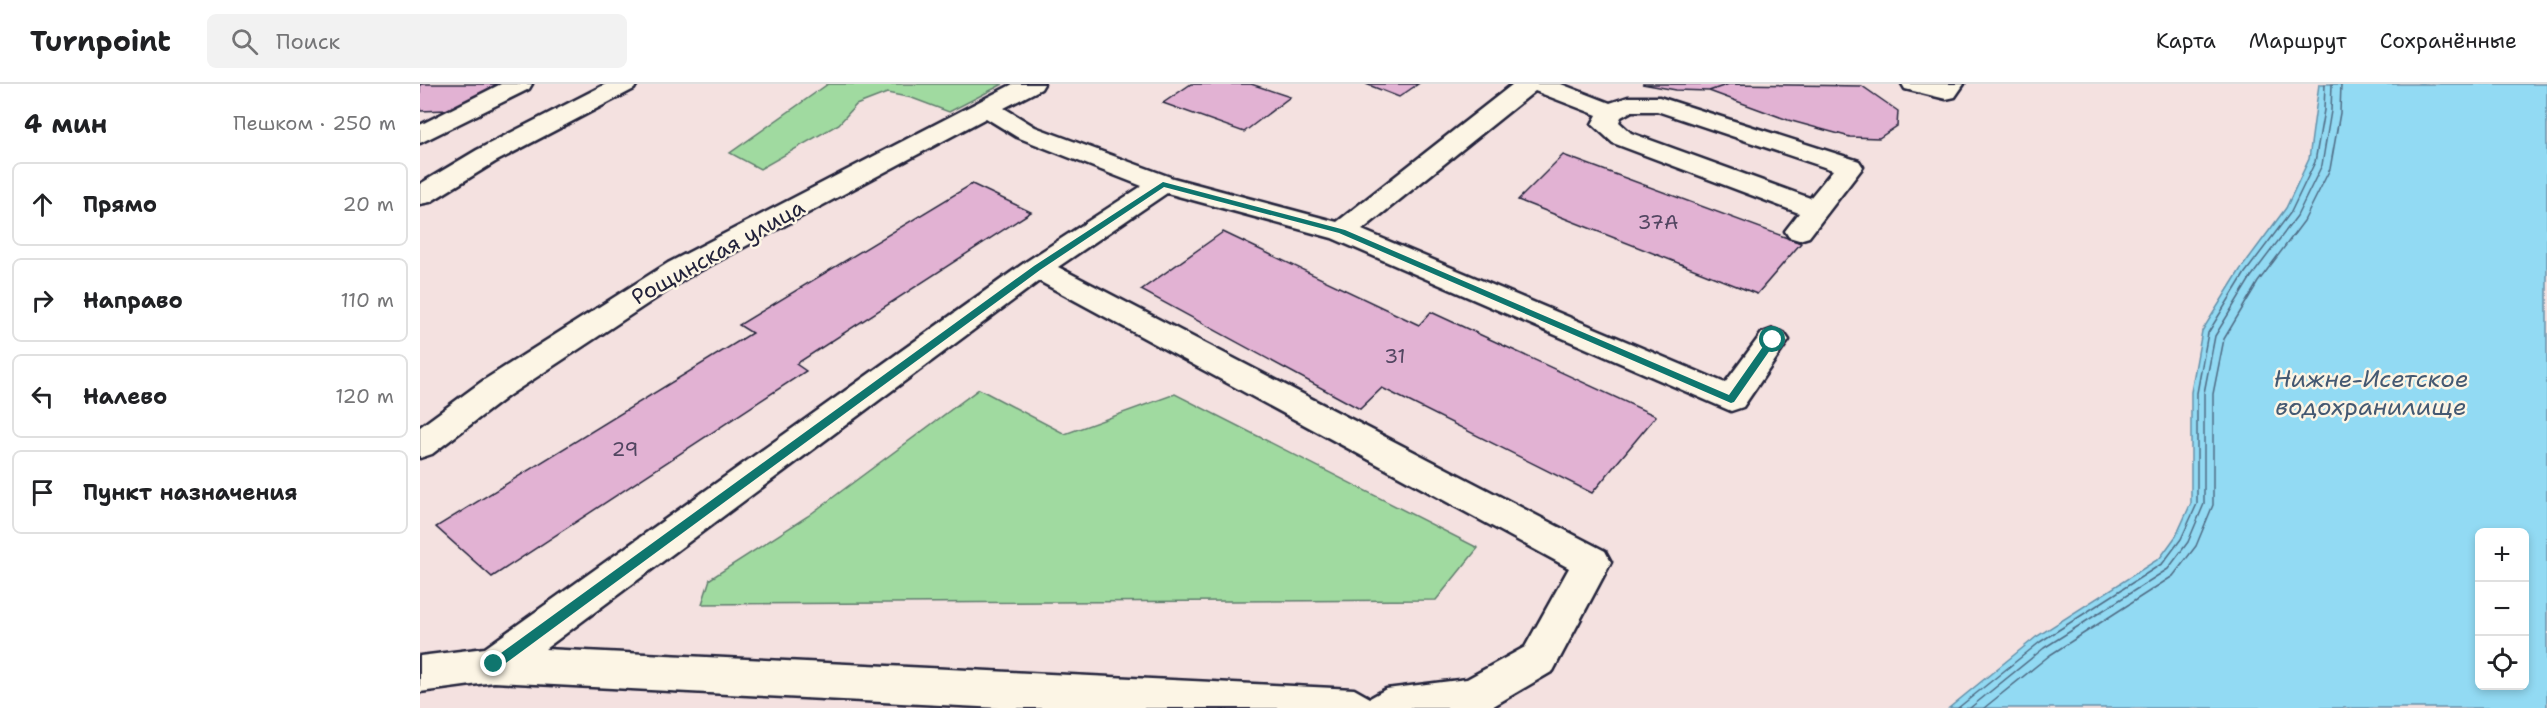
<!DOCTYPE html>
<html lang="ru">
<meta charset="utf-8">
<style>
body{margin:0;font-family:"Shantell Sans",sans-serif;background:#f2f2f2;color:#202124}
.controls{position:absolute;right:18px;bottom:18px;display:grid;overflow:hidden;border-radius:9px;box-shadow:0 3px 9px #0003}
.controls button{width:54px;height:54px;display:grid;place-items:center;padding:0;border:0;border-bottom:2px solid #e0e0e0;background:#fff;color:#202124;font:30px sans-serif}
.stop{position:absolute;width:18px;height:18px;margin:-14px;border:4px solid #0f766e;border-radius:50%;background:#fff}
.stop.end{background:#0f766e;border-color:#fff;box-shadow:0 2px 6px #0008}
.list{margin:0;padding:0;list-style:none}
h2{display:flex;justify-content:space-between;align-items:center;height:78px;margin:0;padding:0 24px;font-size:26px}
h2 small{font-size:20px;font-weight:400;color:#757577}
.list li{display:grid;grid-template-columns:39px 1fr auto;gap:18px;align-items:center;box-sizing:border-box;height:84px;margin:0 12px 12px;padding:0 12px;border:2px solid #e0e0e0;border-radius:9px}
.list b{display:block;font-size:22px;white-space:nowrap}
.list em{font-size:20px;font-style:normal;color:#757577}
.icon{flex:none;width:33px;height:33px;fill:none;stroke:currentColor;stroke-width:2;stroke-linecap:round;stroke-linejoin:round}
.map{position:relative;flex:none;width:2127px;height:624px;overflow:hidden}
header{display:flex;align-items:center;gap:36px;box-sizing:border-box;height:84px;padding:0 30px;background:#fff;border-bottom:2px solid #e0e0e0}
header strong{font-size:28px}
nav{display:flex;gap:33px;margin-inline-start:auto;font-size:21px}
.search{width:420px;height:54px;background:#f2f2f2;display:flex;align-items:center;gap:15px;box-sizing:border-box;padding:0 21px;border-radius:9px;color:#757577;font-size:22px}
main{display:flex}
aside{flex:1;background:#fff}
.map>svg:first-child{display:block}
.green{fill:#a0daa0;stroke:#617e6e;stroke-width:1.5}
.water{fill:#92daf3;stroke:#6590a9;stroke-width:1.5;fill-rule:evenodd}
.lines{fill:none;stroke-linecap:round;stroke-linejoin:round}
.shore{stroke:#4f6c85;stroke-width:1.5}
.building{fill:#e2b2d3;stroke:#22223b;stroke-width:1.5}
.minor-casing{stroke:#22223b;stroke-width:5}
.minor{fill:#fcf5e5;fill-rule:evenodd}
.route{fill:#0f766e}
.labels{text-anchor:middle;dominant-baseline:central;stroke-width:5;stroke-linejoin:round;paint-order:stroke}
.number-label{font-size:20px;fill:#524661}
.street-label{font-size:22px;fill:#22223b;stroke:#fcf5e5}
.water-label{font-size:24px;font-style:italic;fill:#445972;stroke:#fcf5e5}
</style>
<header>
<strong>Turnpoint</strong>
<div class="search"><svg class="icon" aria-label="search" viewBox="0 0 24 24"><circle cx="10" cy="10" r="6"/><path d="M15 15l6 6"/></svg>Поиск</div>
<nav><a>Карта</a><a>Маршрут</a><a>Сохранённые</a></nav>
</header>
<main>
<aside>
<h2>4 мин<small>Пешком · 250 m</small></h2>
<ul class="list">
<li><svg class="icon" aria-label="ahead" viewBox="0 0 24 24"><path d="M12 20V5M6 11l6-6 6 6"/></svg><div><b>Прямо</b></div><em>20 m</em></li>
<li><svg class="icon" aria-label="right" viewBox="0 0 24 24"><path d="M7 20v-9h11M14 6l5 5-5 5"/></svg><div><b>Направо</b></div><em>110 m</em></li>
<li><svg class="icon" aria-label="left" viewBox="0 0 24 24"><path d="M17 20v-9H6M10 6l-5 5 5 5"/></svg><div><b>Налево</b></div><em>120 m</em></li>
<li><svg class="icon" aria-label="arrive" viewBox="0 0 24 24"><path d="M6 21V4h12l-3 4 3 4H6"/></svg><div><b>Пункт назначения</b></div></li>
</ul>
</aside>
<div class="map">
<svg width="2127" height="624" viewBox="0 0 2127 624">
<rect width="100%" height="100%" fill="#f4e1e0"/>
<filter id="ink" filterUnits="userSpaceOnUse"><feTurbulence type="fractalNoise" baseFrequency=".0167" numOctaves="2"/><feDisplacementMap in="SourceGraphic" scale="12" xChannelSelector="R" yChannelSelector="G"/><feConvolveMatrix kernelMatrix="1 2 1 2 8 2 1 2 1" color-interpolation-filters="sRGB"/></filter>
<g filter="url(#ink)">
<path class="green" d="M408,0h175l-54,28 -37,-14 -25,-5 -31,12 -17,19 -79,45 -30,-16z
M559,305l86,45 110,-40 303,154 -42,52 -734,4 8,-25 98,-63z"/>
<path class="water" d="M1899,0h228v624h-598l87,-71 124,-79 16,-22 15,-33v-111l11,-61 38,-61 46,-62 23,-49zM2060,448h44v154h-44z"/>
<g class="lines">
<path class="shore" d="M1538,624l82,-66 123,-79 18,-24 16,-35v-111l11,-60 37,-60 46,-61 24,-50 9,-52 1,-26
M1550,624l74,-60 124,-79 20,-27 16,-38v-111l11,-57 36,-59 46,-61 25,-51 9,-54 1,-27
M1564,624l66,-53 123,-79 23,-30 17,-41v-111l11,-55 34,-57 46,-61 26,-52 10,-56 1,-29"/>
</g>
<path class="building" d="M0,0h80l-52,26 -28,1z
M771,0h60l39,13 -46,35 -81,-29z
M946,0h52l-19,13z
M1222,0h87l-20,7 -33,-1z
M1309,0l133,2 36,25 -1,15 -18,12 -29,-1 -62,-17 -79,-29z
M1143,71l238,88 -44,51 -239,-94z
M552,100l59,28 -235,152 10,7 -314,206 -56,-50 316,-194 -13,-8z
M803,148l196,93 12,-13 225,104 -64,77 -210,-105 -22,21 -219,-119z"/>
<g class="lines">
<g class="minor-casing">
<path id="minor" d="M81,0h31l-3,5 -109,54v-18z
M186,0h31l-3,5 -139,73 -65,40 -10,2v-20l57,-34z
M593,0h31l-3,5 -37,19 31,19 138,51 164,44 176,-138h48l49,19 18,-6h31l200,64 4,6 -54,70 -10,3 -10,-3 -4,-6 14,-18 -186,-70 -21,-19 5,-9 -62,-24 -173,139 363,153 37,-50 11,-4 11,4 5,7 -5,7 -41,60 -12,4 -399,-173 -165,-45 -109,74 547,284 6,11 -58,109 -63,37h-491l-505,-26 -74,10v-36l65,-8 542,-387 115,-75 -125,-49 -31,-19 -298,159 -180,119 -76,58 -12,4v-31l64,-47 184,-117zM1212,27h25l176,59 -23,28 -179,-65 -12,-11 2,-5zM619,197l530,287 -44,79 -58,32 -81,10 -16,9 -16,-9 -809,-40z
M1482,0h62l-9,13 -9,2 -41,-10z"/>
</g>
<use href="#minor" class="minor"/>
</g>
</g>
<path class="route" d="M743,98l182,48 384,165 40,-57 8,2 -43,62 -3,1 -392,-170 -175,-46 -124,83 -541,398h-9v-7l544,-395z"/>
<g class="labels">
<g class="number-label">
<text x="1238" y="138">37А</text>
<text x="975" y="272">31</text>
<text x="205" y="365">29</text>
</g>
<g class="street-label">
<text transform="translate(298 168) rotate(-29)">Рощинская улица</text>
</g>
<g class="water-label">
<text x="1951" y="295">Нижне-Исетское<tspan x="1951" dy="28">водохранилище</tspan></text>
</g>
</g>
</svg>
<div class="controls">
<button>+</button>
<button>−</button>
<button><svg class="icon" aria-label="locate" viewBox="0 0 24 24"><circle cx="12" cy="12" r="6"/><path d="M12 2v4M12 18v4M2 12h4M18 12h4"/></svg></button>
</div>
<div class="stop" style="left:1353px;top:256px"></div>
<div class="stop end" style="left:74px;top:580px"></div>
</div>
</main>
